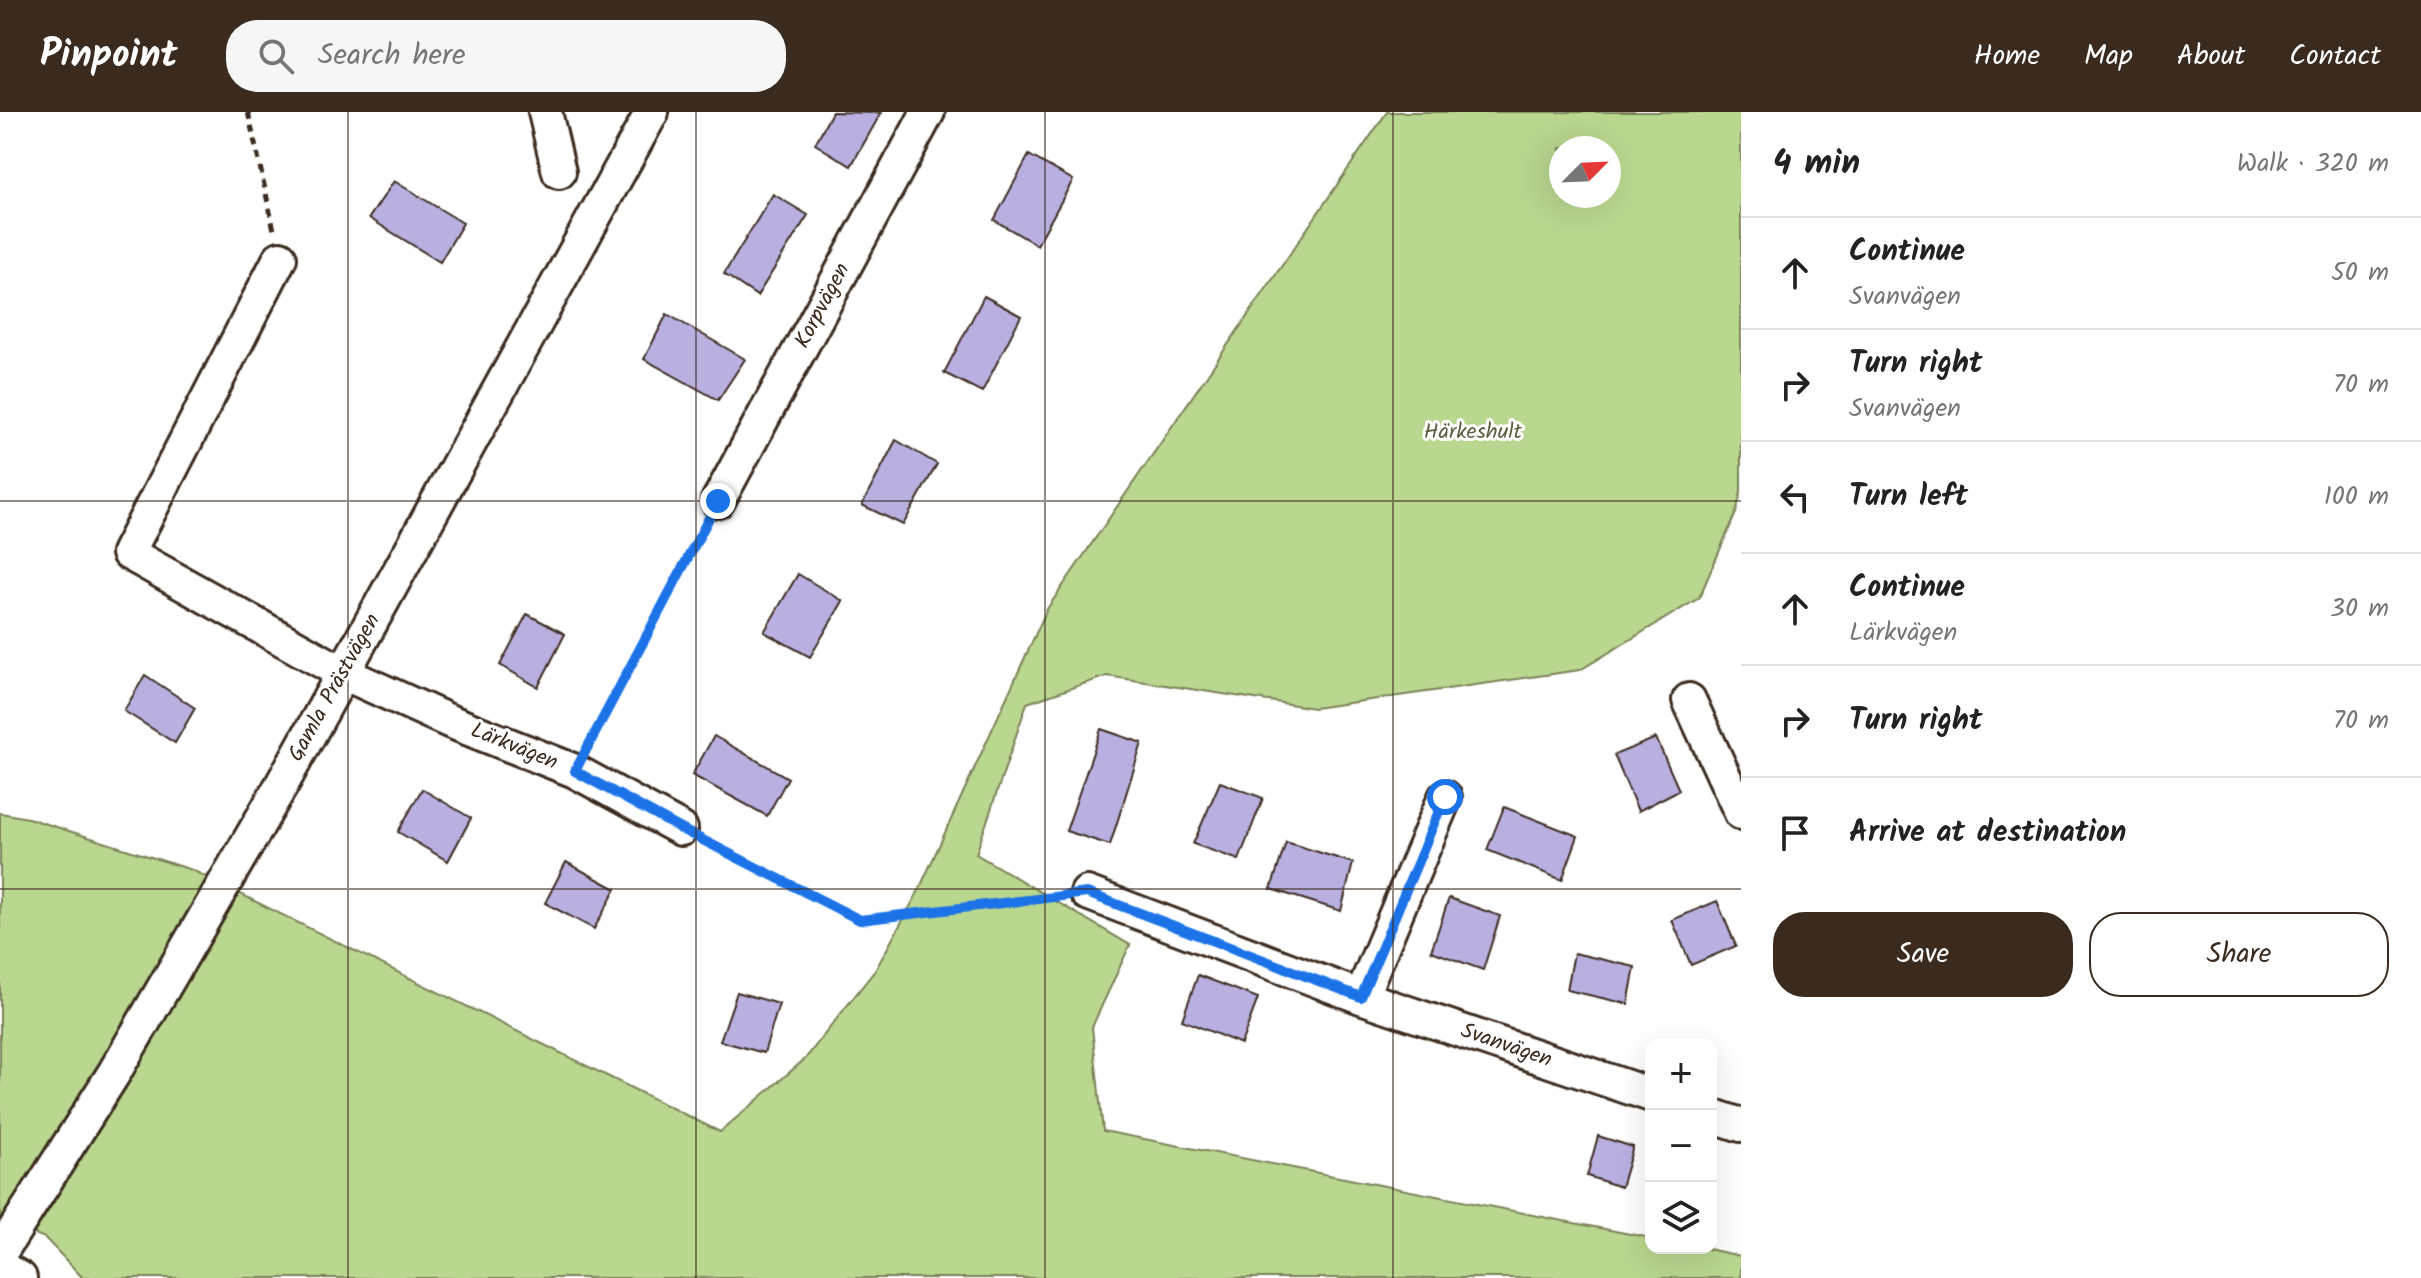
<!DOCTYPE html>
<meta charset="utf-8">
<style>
body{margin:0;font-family:Kalam,sans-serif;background:#f6f6f6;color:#222}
.controls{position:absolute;right:24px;bottom:24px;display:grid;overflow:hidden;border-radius:16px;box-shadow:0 8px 32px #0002}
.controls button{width:72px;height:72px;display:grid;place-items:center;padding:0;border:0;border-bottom:2px solid #e0e0e0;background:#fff;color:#222;font:40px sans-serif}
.compass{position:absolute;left:1549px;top:24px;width:72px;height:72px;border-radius:50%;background:#fff;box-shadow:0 8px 32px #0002;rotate:66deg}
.stop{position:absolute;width:24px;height:24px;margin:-18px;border:6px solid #1a73e8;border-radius:50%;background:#fff}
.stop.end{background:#1a73e8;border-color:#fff;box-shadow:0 2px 8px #0008}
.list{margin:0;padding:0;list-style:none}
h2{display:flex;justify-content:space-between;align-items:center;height:104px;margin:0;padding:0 32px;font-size:34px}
h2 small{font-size:26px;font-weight:400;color:#767676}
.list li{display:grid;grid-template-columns:52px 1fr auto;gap:24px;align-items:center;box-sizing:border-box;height:112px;padding:0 32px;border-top:2px solid #e0e0e0}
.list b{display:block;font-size:30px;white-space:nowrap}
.list p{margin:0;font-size:26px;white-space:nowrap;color:#767676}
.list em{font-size:26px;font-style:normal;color:#767676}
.actions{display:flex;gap:16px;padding:24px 32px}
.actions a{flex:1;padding:18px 0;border:2px solid #3b2a1e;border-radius:32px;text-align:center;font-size:28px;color:#3b2a1e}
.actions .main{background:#3b2a1e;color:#fff}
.icon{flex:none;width:44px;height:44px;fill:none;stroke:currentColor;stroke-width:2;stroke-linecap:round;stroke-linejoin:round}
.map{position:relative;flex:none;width:1741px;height:1166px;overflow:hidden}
header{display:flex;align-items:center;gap:48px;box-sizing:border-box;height:112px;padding:0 40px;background:#3b2a1e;color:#fff}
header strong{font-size:38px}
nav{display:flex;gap:44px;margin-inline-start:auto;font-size:28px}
.search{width:560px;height:72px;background:#f6f6f6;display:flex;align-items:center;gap:20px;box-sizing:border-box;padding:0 28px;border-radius:32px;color:#767676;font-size:30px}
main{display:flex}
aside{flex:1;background:#fff}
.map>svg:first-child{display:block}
.green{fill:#b9d78f;stroke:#7a8056;stroke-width:2;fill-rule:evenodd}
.building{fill:#b9b0e1;stroke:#3b2a1e;stroke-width:2}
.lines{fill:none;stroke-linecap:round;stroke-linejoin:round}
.minor-casing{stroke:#3b2a1e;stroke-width:38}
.path{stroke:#3b2a1e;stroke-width:5;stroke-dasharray:8 6;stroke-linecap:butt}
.minor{stroke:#fff;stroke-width:32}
.route{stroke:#1a73e8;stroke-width:10}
.grid{fill:none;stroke:#3b2a1e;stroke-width:2;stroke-opacity:0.55}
.labels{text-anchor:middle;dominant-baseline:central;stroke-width:6;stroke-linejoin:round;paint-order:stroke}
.street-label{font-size:22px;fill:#3b2a1e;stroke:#fff}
.park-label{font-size:22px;fill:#615e40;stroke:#fff}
</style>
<header>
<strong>Pinpoint</strong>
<div class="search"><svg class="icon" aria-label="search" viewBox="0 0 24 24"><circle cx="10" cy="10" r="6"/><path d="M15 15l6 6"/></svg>Search here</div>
<nav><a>Home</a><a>Map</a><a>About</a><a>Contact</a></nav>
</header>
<main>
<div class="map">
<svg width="1741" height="1166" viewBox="0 0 1741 1166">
<rect width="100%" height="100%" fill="#fff"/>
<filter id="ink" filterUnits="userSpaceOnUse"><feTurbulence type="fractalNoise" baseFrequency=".0125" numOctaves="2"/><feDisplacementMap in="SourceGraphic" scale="16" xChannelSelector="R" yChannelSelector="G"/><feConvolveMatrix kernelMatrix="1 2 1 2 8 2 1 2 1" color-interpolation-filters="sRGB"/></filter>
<g filter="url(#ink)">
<path class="green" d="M1387,0h354v380l-5,21 -37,85 -119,72 -266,38 -207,-32 -80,27 -51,151 154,91 -38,82 11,104 548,107v10h52l38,8v22h-1658l-38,-40 -45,-18v-407l28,5 164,52 528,262 85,-73 71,-90 42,-77 129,-283zM1561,36h48v48h-48z"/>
<path class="building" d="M832,0l49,1 -30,53 -36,-22z
M1029,43l44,25 -36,65 -43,-25z
M394,69l69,42 -23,39 -71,-44z
M773,82l35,21 -51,81 -33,-22z
M984,184l37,20 -39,76 -38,-19z
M667,202l78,45 -27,41 -74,-41z
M896,328l41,24 -34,61 -41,-20z
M798,462l45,27 -33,56 -46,-25z
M527,502l38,20 -27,53 -38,-22z
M145,563l50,33 -20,35 -51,-32z
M1101,617l41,14 -32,102 -44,-14z
M714,624l74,42 -21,38 -75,-41z
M1656,626l23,52 -41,21 -24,-56z
M1220,670l43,16 -24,62 -46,-16z
M422,677l49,29 -23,43 -50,-29z
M1504,695l74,29 -16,44 -75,-30z
M1286,730l67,21 -12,48 -70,-22z
M566,750l50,27 -22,40 -49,-26z
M1449,786l51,18 -17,54 -52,-19z
M1717,789l19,45 -45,19 -19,-45z
M1574,841l61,14 -7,37 -61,-14z
M1198,863l60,23 -17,46 -59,-24z
M737,880l42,12 -15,49 -44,-12z
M1598,1024l35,11 -12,40 -34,-11z"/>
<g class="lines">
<g class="minor-casing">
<path id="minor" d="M545,0l14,60
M280,146l-152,295 215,120 106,48 126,50 106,58
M718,389l210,-389
M1689,588l52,113
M1087,781l274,104 290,98
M1361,885l84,-200
M1711,1003l30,10
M0,1141l114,-180 167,-287 371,-674
M0,1155l20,11"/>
</g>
<path class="path" d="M248,0l26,118
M587,636l117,-222
M705,729l155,79 199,-23"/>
<use href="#minor" class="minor"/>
</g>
</g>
<g class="lines" filter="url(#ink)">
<path class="route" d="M718,389l-143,270 106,58 179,91 227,-27 274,104 84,-200"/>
</g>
<path class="grid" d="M348,0v1166M696,0v1166M1045,0v1166M1393,0v1166M0,389h1741M0,777h1741"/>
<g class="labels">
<g class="street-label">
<text transform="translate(823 194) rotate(-62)">Korpvägen</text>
<text transform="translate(335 576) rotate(-61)">Gamla Prästvägen</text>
<text transform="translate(514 635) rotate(22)">Lärkvägen</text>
<text transform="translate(1506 934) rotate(19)">Svanvägen</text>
</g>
<g class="park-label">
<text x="1473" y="320">Härkeshult</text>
</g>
</g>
</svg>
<div class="controls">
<button>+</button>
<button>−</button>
<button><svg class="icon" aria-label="layers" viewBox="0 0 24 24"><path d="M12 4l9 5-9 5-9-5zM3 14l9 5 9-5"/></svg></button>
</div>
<svg class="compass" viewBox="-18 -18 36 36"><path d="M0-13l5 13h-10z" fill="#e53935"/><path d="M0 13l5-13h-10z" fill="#767676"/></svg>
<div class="stop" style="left:1445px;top:685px"></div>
<div class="stop end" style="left:718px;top:389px"></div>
</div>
<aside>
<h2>4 min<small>Walk · 320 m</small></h2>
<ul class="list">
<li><svg class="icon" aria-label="ahead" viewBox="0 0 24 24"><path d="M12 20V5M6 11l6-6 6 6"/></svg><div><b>Continue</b><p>Svanvägen</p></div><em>50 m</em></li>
<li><svg class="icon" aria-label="right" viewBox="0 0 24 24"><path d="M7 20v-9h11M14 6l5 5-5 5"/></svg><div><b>Turn right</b><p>Svanvägen</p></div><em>70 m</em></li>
<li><svg class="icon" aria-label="left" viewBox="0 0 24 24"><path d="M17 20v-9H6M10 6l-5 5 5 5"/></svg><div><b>Turn left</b></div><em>100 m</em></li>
<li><svg class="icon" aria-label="ahead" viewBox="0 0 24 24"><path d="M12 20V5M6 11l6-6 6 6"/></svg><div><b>Continue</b><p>Lärkvägen</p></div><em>30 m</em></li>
<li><svg class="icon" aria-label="right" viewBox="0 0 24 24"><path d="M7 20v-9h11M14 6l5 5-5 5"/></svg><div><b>Turn right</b></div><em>70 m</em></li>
<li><svg class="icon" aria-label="arrive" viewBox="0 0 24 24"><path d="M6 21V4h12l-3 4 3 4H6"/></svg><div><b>Arrive at destination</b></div></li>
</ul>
<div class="actions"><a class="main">Save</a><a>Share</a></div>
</aside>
</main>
